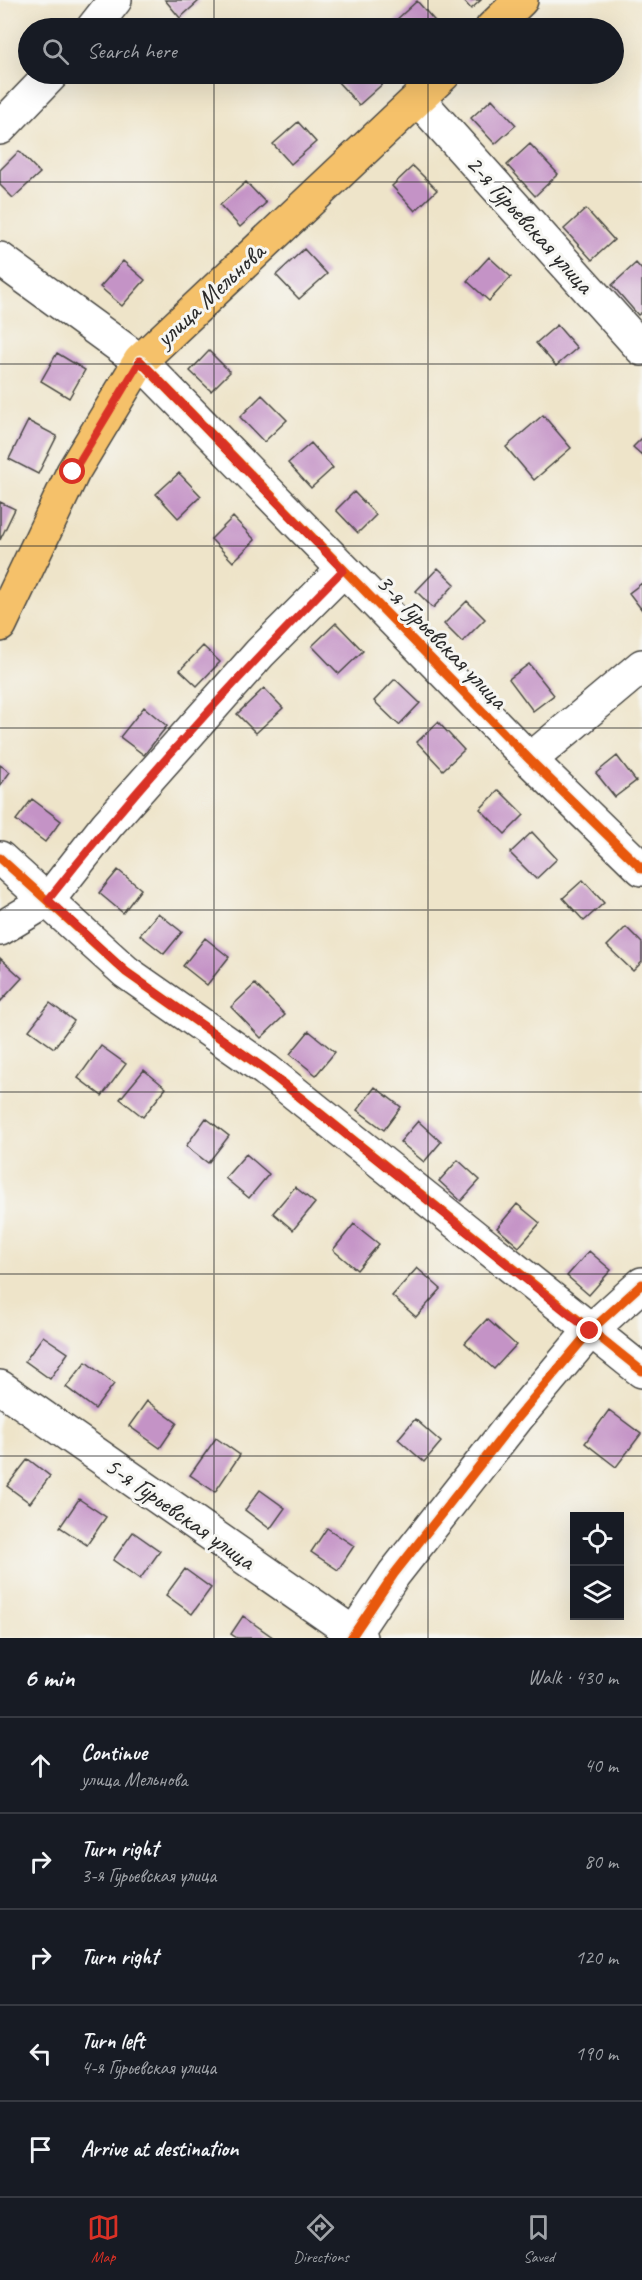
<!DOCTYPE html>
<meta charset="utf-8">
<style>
body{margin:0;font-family:Caveat,sans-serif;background:#20242c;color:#f1f3f6}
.controls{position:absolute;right:18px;bottom:18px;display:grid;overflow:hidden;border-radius:0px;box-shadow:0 6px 24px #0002}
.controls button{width:54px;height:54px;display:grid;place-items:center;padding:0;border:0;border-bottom:2px solid #363941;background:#171b24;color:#f1f3f6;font:30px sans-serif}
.stop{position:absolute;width:18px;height:18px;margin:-14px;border:4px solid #d93025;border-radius:50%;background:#fff}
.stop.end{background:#d93025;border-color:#fff;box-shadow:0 2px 6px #0008}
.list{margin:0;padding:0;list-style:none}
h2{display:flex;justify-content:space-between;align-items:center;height:78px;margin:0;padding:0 24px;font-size:26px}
h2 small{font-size:20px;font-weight:400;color:#9ea1a6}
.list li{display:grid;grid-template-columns:39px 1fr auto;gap:18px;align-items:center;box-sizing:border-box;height:96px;padding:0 24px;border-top:2px solid #363941}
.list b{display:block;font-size:22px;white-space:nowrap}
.list p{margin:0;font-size:20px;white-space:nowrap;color:#9ea1a6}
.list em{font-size:20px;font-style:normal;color:#9ea1a6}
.icon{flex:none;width:33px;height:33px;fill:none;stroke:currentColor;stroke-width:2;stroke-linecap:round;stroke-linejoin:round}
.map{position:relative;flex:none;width:642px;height:1638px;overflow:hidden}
.search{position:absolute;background:#171b24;box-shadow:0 6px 24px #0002;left:18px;right:18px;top:18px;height:66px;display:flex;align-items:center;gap:15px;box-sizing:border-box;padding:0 21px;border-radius:33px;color:#9ea1a6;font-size:22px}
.sheet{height:558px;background:#171b24}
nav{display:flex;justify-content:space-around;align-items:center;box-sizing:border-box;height:84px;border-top:2px solid #363941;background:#171b24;font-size:16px;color:#9ea1a6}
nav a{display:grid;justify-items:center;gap:3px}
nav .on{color:#d93025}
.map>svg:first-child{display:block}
.building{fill:#c493c6}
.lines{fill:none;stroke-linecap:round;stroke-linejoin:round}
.minor-casing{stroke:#484743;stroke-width:36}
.major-casing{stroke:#484743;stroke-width:36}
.minor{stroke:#fff;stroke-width:33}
.major{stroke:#f5c16b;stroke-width:33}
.cycleway-casing{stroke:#f6f6f2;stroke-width:13}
.cycleway{stroke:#e8590c;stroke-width:9}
.route{stroke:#d93025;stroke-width:8}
.grid{fill:none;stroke:#2b2b2b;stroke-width:1.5;stroke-opacity:0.55}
.labels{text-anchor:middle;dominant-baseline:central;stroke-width:6;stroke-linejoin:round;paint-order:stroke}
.street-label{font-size:26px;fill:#2b2b2b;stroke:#f6f6f2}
</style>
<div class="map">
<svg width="642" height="1638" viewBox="0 0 642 1638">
<rect width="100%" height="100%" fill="#f6f6f2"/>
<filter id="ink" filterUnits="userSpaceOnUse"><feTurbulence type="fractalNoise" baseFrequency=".0167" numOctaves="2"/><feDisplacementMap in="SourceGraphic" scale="12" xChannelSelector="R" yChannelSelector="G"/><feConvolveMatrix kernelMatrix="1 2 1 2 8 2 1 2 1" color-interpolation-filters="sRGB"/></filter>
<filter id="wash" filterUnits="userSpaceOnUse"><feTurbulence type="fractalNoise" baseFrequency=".008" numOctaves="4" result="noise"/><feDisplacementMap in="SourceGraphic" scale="24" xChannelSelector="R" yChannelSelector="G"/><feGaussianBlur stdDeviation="1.35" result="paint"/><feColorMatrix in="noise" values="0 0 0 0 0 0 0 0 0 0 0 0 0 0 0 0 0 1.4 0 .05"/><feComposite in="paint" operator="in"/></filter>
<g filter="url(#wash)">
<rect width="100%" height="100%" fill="#eee4c9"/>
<g id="blocks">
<path class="building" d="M165,0h35l-20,18z
M463,0h18l-10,9z
M417,1l24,27h-41l-6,-6z
M345,74h36l6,6 -28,25 -22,-24z
M492,99l24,26 -21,19 -24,-26z
M298,122l18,20 -25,22 -18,-20z
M530,144l28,30 -23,22 -28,-31z
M19,151l21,22 -27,25 -13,-13v-15z
M413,166l24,24 -22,21 -23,-25z
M246,182l20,21 -26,24 -20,-22z
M586,209l28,31 -22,20 -28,-31z
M304,249l23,25 -28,25 -23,-24z
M489,257l22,20 -22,24 -22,-20z
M123,261l22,19 -23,26 -22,-19z
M636,263l6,7v42l-4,3 -26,-30z
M557,325l20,23 -21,18 -20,-23z
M209,351l21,21 -19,19 -21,-20z
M57,353l28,17 -16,28 -28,-17z
M262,395l25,25 -23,22 -24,-25z
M543,415l28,33 -37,32 -28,-33z
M28,421l29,15 -19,38 -29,-15z
M642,438v17l-9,-8z
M311,443l22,25 -22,20 -23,-25z
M179,473l22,23 -23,22 -22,-24z
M354,492l22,23 -18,18 -22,-23z
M0,502l15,7 -15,31z
M233,517l22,23 -22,22 -22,-23z
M438,568l17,16 -22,24 -17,-17z
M642,583v27l-13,-17z
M467,601l18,18 -23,23 -18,-18z
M336,623l27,28 -24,23 -27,-28z
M203,646l17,16 -23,24 -17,-16z
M529,664l25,31 -21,16 -24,-32z
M395,679l25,24 -21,22 -25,-24z
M264,688l19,20 -27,25 -19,-19z
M144,707l23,19 -23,29 -24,-18z
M438,722l26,28 -21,20 -26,-28z
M617,756l19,25 -21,16 -19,-24z
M0,765l10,7 -10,14z
M499,790l25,25 -19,19 -25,-25z
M32,799l29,22 -16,21 -29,-22z
M532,832l25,27 -21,20 -26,-26z
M118,870l23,19 -18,24 -24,-20z
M583,880l21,23 -20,18 -21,-23z
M158,913l24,19 -18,22 -24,-19z
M626,927l16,16v19l-9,9 -26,-25z
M205,938l24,19 -22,28 -24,-19z
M0,958l22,20 -22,24z
M255,984l30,31 -24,23 -30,-31z
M50,1003l24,18 -20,27 -25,-18z
M309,1031l26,21 -19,23 -26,-21z
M101,1046l25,18 -24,32 -24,-18z
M144,1070l22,18 -23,29 -23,-18z
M375,1087l26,20 -17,23 -27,-20z
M206,1118l23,18 -21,27 -22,-17z
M418,1121l23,21 -17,20 -24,-20z
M246,1154l23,20 -20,24 -24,-20z
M458,1160l22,20 -19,21 -22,-20z
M295,1187l20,16 -22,27 -20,-17z
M517,1204l23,19 -21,24 -22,-19z
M354,1224l25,20 -22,26 -24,-20z
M589,1251l22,19 -22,25 -22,-19z
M417,1268l24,21 -25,28 -24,-21z
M487,1319l29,26 -22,24 -29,-26z
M43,1336l25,17 -18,26 -25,-18z
M86,1362l28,22 -19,25 -29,-22z
M147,1401l30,22 -17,25 -31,-22z
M609,1410l32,24 -25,33 -31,-24z
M415,1419l26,23 -17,20 -26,-23z
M216,1438l24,17 -25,37 -25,-17z
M28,1459l22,17 -20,27 -23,-17z
M260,1490l25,18 -15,21 -25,-19z
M79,1499l27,18 -19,28 -27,-18z
M327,1528l27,18 -16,24 -27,-18z
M133,1532l27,19 -20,28 -27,-19z
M185,1569l26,19 -19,26 -26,-19z
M243,1616l31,22h-37l-6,-4z"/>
</g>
</g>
<g filter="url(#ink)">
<use href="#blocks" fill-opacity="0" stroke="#484743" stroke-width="1.5"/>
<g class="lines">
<g class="minor-casing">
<path id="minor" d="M93,28l22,-28
M418,99l224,250
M0,128l52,-54
M0,259l140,102 390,399 112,109
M530,760l112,-94
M0,858l126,114 140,98 376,301
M0,929l48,-29 59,-75 153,-172 83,-83
M0,1387l360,251
M351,1638l43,-64 122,-155 74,-88 52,-47"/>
</g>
<g class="major-casing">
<path id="major" d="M492,28l29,-28
M0,625l73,-153 67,-111 304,-287"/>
</g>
<use href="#minor" class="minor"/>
<use href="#major" class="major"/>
<g class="cycleway-casing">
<path id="cycleway" d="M140,361l390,399 112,109
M0,858l126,114 140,98 376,301
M351,1638l43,-64 122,-155 74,-88 52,-47"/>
</g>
<use href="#cycleway" class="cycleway"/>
</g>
</g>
<g class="lines" filter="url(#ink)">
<path class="route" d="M73,472l67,-111 203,209c-104,105 -204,214 -295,330l78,72 140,98 324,261"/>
</g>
<path class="grid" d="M214,0v28M428,0v28M214,74v1564M428,74v1564M0,182h642M0,364h642M0,546h642M0,728h642M0,910h642M0,1092h642M0,1274h642M0,1456h642"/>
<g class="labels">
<g class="street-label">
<text transform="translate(530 224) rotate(48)">2-я Гурьевская улица</text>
<text transform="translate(210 295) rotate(-43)">улица Мельнова</text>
<text transform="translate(442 641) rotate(46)">3-я Гурьевская улица</text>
<text transform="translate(180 1513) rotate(35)">5-я Гурьевская улица</text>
</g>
</g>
</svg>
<div class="controls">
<button><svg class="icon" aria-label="locate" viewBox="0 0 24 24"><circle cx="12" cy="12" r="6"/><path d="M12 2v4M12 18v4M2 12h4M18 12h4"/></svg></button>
<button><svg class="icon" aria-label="layers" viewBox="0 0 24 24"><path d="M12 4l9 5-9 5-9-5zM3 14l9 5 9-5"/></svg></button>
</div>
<div class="stop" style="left:73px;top:472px"></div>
<div class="stop end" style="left:590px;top:1331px"></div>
<div class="search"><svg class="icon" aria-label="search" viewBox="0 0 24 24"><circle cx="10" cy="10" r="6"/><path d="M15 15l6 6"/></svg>Search here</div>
</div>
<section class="sheet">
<h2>6 min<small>Walk · 430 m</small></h2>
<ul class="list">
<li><svg class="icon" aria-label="ahead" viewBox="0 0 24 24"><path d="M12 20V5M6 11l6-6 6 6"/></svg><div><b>Continue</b><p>улица Мельнова</p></div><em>40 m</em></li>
<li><svg class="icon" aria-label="right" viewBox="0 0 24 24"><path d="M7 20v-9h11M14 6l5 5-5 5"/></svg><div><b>Turn right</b><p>3-я Гурьевская улица</p></div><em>80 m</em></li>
<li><svg class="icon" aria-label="right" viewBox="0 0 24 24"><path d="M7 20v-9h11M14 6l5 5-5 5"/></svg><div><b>Turn right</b></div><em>120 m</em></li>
<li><svg class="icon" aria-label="left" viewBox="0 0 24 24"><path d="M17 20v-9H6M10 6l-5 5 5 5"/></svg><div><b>Turn left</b><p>4-я Гурьевская улица</p></div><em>190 m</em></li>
<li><svg class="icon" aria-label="arrive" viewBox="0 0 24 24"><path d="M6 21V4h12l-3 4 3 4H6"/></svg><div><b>Arrive at destination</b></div></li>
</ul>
</section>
<nav>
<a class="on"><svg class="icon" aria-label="map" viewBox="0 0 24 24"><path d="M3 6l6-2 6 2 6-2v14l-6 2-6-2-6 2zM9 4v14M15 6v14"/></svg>Map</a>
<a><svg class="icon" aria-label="directions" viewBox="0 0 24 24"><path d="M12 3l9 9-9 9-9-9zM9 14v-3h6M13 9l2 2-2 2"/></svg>Directions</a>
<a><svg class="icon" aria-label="saved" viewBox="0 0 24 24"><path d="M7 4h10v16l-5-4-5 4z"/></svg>Saved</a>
</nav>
